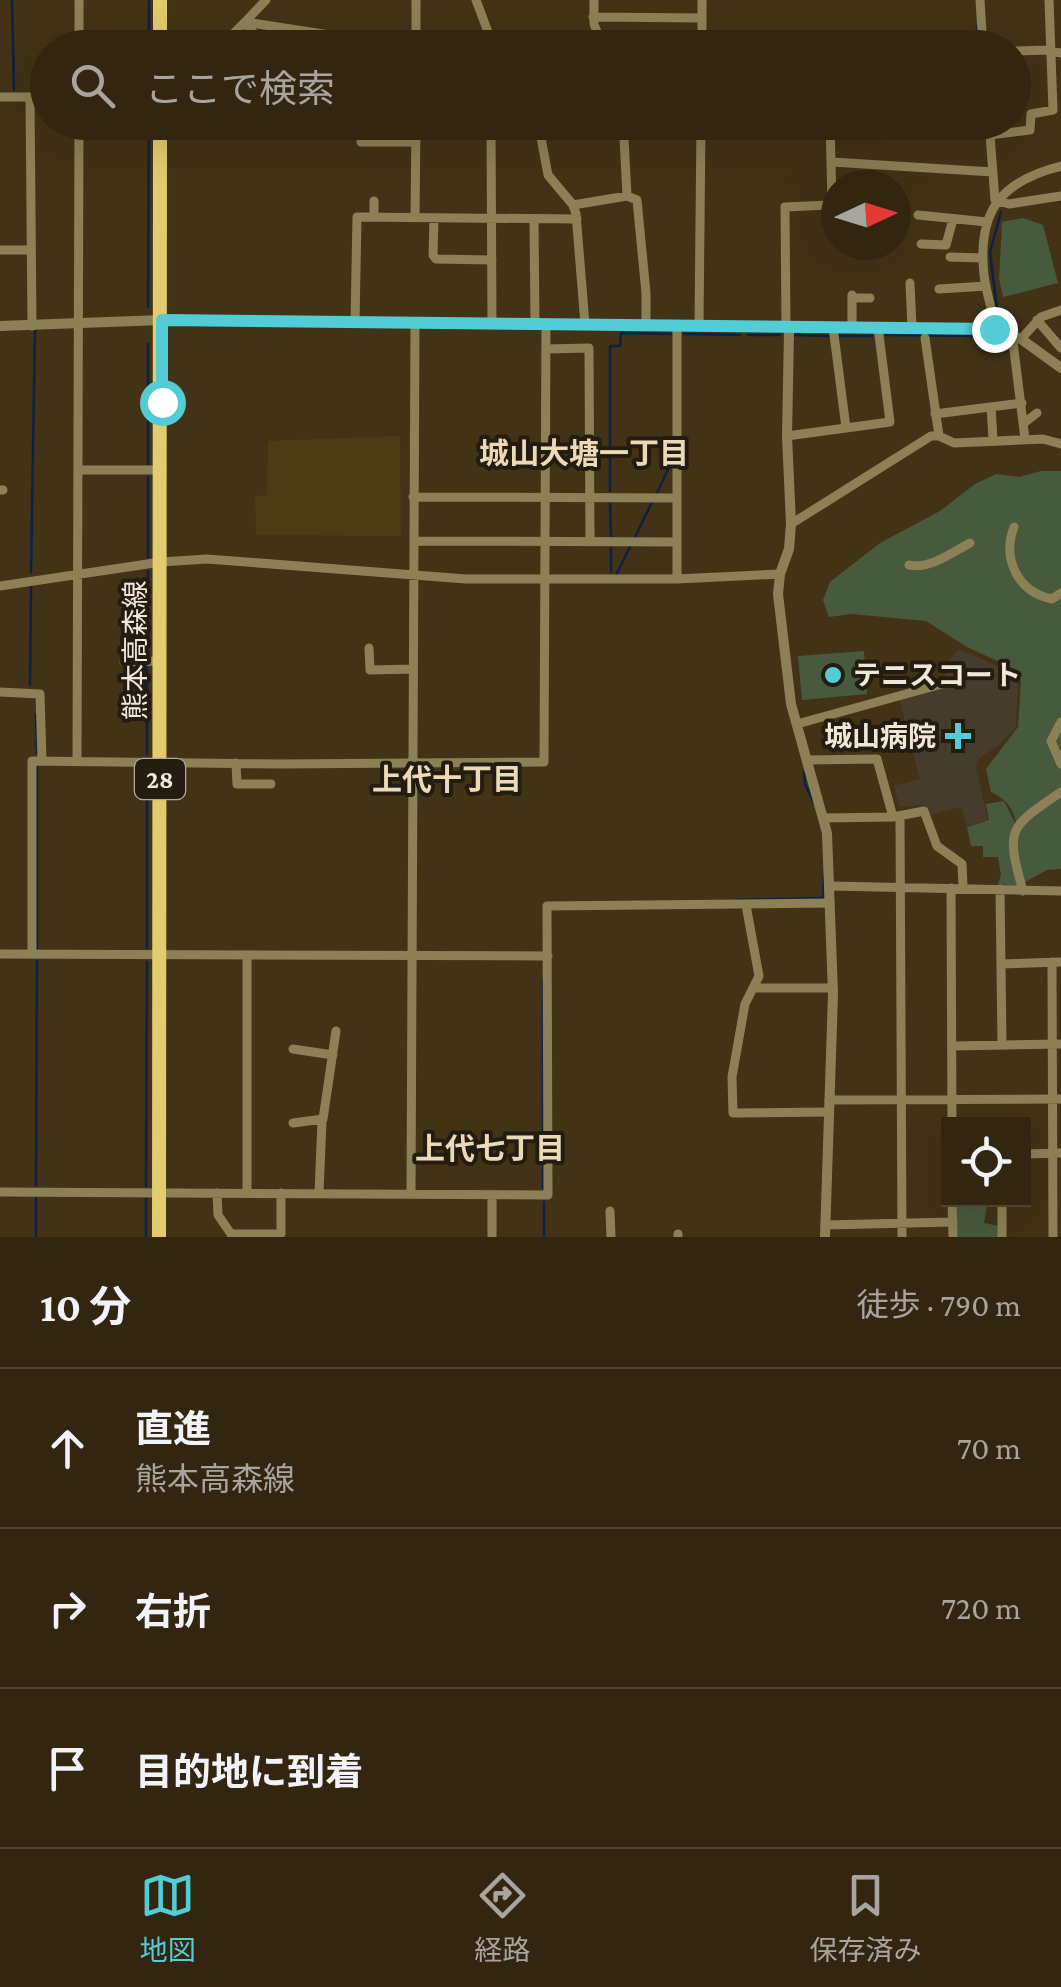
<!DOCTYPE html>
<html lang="ja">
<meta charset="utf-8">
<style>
body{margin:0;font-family:"Crimson Pro","Noto Sans JP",serif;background:#3d321e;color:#f1f3f6}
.controls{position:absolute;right:30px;bottom:30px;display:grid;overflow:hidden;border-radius:0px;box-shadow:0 10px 40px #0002}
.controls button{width:90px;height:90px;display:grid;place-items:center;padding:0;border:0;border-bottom:2px solid #4d4330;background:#322610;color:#f1f3f6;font:50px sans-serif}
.compass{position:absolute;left:821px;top:170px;width:90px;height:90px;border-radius:50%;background:#322610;box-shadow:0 10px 40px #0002;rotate:86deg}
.stop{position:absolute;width:30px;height:30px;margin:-22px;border:8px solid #52ccd5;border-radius:50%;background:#fff}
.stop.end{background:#52ccd5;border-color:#fff;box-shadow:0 2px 10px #0008}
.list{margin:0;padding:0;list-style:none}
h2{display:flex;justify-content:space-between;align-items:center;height:130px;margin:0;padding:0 40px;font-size:42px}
h2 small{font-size:32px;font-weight:400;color:#a8a59f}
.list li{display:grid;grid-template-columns:65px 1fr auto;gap:30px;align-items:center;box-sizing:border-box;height:160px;padding:0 40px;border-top:2px solid #4d4330}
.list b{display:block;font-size:38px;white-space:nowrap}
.list p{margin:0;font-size:32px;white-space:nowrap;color:#a8a59f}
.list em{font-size:32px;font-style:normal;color:#a8a59f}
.icon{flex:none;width:55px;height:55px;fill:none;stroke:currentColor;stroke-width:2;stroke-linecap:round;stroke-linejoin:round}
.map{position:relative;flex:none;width:1061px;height:1237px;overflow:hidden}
.search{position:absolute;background:#322610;box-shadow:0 10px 40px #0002;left:30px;right:30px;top:30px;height:110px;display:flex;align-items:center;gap:25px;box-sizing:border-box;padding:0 35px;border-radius:55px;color:#a8a59f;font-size:38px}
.sheet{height:610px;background:#322610}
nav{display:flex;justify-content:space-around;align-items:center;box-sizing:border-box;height:140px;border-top:2px solid #4d4330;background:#322610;font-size:28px;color:#a8a59f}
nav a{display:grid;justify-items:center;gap:5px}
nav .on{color:#52ccd5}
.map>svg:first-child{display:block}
.built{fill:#4d3b15}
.medical{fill:#463c2c}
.green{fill:#485a3d}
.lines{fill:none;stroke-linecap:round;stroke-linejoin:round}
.stream{stroke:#0d2047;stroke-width:2.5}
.minor{stroke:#8c8156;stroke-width:9}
.tertiary{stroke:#8c8156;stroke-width:10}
.primary{stroke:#e3cb6f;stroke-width:14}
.route{stroke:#52ccd5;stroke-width:12}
.poi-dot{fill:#52ccd5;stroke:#231c10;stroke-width:4}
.labels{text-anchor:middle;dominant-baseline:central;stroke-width:8;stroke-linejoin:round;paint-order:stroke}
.shield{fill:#231c10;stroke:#b2aa9b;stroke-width:2.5}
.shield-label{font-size:25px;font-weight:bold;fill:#f0e7d6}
.street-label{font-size:28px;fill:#f0e7d6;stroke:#231c10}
.poi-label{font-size:28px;font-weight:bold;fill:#f0e7d6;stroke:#231c10;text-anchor:start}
.neighbourhood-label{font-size:30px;font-weight:bold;fill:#ecd9b7;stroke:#231c10}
</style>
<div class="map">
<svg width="1061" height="1237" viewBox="0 0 1061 1237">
<rect width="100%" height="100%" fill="#423316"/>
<path class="built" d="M400,436l1,100 -145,-1 -1,-39 12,-1 1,-54z"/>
<path class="medical" d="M959,649l51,23 8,12 -2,43 -17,18 -21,14 -2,9 12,52 -21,6 -6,-19 -30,8 -6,-10 -26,2 -5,-21 26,-7 -22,-85 48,-15 -1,-14z"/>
<path class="green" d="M1023,218l20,7 15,58 -55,14 -4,-18 3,-57z
M1041,471h20v398l-14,1 -22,12 -5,-10 -2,14 -20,-2 3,-9 -3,-18h-15v-11h-12l-4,-19 22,-7 -3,-16 18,-3 12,24c-1,-16 -11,-27 -25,-33l-5,-23 32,-42 3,-46 -13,-15 -41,-19 -41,-26 -74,-7 -23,3 -6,-17 7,-18 50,-39 60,-32 35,-27 21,-10 23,3z
M864,651l3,43 -65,6 -4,-44z
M955,1200h44v6h-12l-3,17 15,3v11h-44z"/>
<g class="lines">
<path class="stream" d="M12,0l2,90
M977,26l1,22
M149,48v-48
M148,307l1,-185
M997,309l-7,-57 11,-40
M684,334l56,1
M748,335h32
M794,335l36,1
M886,335l88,1
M838,336h34
M148,344v120
M148,477v80
M610,491v-145h10l1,-13 50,1
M656,495l16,-34
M610,504l1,32
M634,539l18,-37
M611,548v24
M31,572l4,-243
M616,575l14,-28
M147,655l1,-84
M30,685l1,-99
M36,715l1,38
M147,754v-86
M37,766v182
M804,772l1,12 9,19
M735,900l88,-2 1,-23
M147,948v-181
M543,980v208
M36,1185l1,-224
M146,1186l1,-224
M36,1198v39
M544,1202v35
M146,1237v-38"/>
<path class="minor" d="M79,0v48
M476,0l18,48
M594,0v24l9,24
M702,0v48
M980,0l3,48
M593,17l109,1
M230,37l15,-15 91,14
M416,38l74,-1
M356,41l60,-1
M554,47l48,-2
M265,48l-20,-26 21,-22
M416,48v-48
M1014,51l34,-1 13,3
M0,97h48
M30,97l2,229
M491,122l1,201
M538,122l10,53 25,30 3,9 9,110
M620,122l4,16 3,58
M989,122l6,78 14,4 52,-8
M990,135l40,-5 1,-16 22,-4 -4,-110
M361,142h55
M832,162l161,10
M374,201v16
M573,205l54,-9 10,4 9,93v31
M918,215l69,7
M415,217l1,-95
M434,218l-1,37 3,4 56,1
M534,220l1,103
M921,244l25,1 7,-26
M0,250h31
M950,257l33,1
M910,283l2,45
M939,289l47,-3
M852,295v32
M852,298h18
M1037,320l24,28
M355,323l2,-106 220,2
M699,325l2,-203
M786,327l-1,-120 45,-2 2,-3 -2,-80
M833,327l13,101
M995,329c-2,-18 -9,-36 -11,-54 -7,-64 17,-94 77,-109
M1012,334l13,105
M925,338l14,98
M1021,339l20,-22 20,-7
M546,349l43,-1 1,194
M991,407l2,32
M935,414l87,-11
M1024,423l13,-10
M787,436l103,-14 -12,-95
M78,470h84
M0,490h3
M413,497l264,1
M791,524l140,-88h8l15,7 89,-4 18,5
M1014,527c-12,31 3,65 38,72l9,-6
M414,541l263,1
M909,565c20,5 44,-13 61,-22
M677,579v-254
M0,586l161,-24 46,-3 259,20h211l103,-5
M369,648l1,22 43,-1
M124,662l36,-1
M0,692l40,2 2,67
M1061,722l-10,19 10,23
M797,724l145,-40
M807,760l70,-1 16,58 31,-6 13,35 25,18 1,23
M77,761l2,-639
M236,763l1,21h34
M900,816l2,421
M824,818l69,-1
M830,886l231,5
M951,888l1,236
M1000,889l2,156
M1023,891c-18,-64 -14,-63 38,-99
M746,905l13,71 -14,28 -13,73 1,36 96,-1
M0,954l548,2
M32,954v-193l249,3 263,-2 2,-439
M1052,962l1,275
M1001,964l60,-2
M753,988h80
M952,1046l109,-2
M293,1049l40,6
M829,1100l232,-1
M293,1123l30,-4 13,-88
M1024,1154l37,-1
M0,1192l548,3 -1,-289 283,-3
M217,1193l1,22 13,19h50v-41
M247,1193v-237
M319,1193l3,-72
M411,1194l4,-871
M952,1200l1,37
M1002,1200v37
M610,1211l1,26
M825,1225l128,-3
M492,1237v-42
M678,1237v-3"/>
<path class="tertiary" d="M0,326l162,-6 833,9 26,10 40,29
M786,327l3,5 -2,104 4,88 -2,25 -9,25 -2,20 13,110 36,129 6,161 -8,243"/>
<path class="primary" d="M160,48v-48
M159,1237l1,-1115"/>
</g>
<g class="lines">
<path class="route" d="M162,402v-82l832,9"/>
</g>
<g class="poi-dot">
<circle cx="833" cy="675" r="10"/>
<path d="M953 721h10v10h10v10h-10v10h-10v-10h-10v-10h10z"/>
</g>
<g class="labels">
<rect class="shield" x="135" y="759" width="50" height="40" rx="8"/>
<g class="shield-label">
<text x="160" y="779">28</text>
</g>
<g class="street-label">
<text transform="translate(135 650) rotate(-90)">熊本高森線</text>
</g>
<g class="poi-label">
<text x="853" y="675">テニスコート</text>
<text x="936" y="736" text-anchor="end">城山病院</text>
</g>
<g class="neighbourhood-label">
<text x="584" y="453">城山大塘一丁目</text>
<text x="447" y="779">上代十丁目</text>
<text x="490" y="1148">上代七丁目</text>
</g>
</g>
</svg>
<div class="controls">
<button><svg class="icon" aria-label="locate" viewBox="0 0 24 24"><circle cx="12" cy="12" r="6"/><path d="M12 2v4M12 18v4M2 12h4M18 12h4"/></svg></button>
</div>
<svg class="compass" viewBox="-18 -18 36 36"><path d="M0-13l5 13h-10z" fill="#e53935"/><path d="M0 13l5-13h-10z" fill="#a8a59f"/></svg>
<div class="stop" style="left:162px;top:402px"></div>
<div class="stop end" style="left:994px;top:329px"></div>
<div class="search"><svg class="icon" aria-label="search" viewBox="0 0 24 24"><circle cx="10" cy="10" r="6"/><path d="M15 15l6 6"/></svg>ここで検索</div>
</div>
<section class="sheet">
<h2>10 分<small>徒歩 · 790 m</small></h2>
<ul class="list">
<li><svg class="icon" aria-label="ahead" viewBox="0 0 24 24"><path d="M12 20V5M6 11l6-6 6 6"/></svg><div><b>直進</b><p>熊本高森線</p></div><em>70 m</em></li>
<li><svg class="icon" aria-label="right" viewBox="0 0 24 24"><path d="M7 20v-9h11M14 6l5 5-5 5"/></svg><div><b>右折</b></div><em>720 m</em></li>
<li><svg class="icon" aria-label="arrive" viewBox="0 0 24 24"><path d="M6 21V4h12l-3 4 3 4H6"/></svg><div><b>目的地に到着</b></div></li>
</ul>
</section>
<nav>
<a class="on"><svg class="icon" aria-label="map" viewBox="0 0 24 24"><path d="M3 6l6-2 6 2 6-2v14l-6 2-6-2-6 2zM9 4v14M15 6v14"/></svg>地図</a>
<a><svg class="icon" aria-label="directions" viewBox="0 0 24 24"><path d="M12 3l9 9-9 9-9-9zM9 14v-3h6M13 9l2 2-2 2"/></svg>経路</a>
<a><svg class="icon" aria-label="saved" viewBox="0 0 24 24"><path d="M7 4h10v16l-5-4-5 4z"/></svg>保存済み</a>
</nav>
